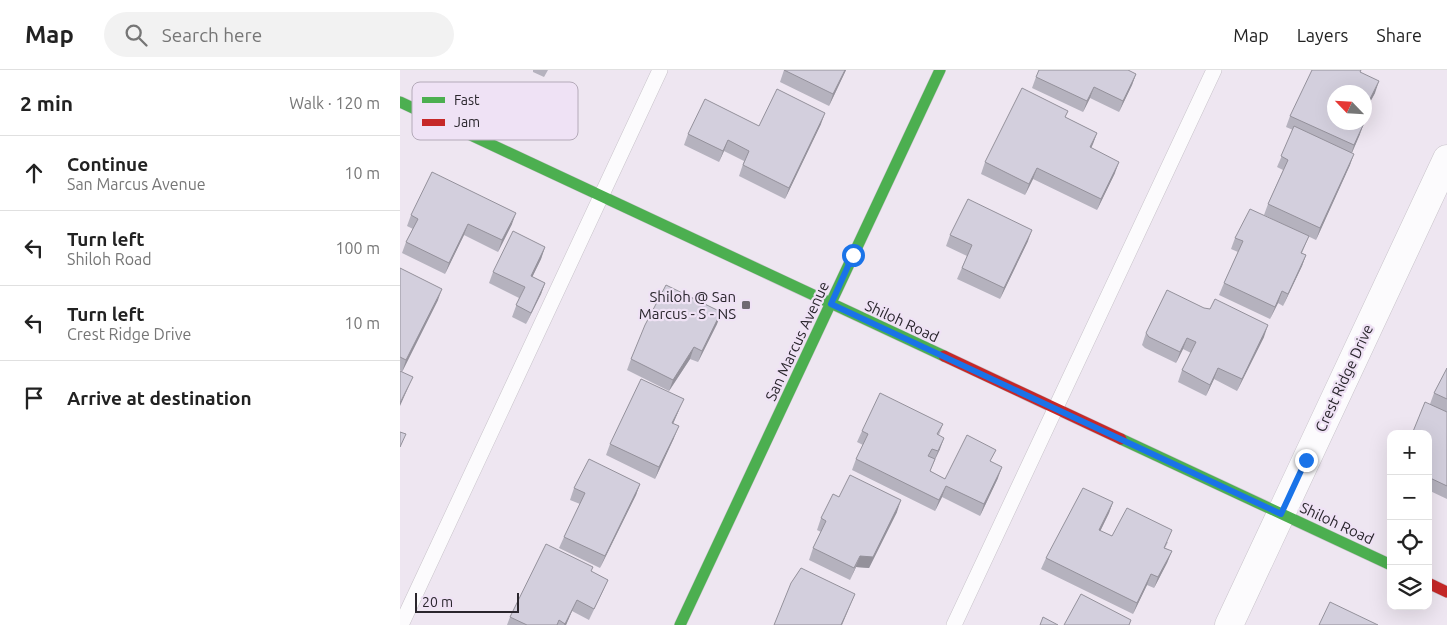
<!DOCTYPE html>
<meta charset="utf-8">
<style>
body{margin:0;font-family:Ubuntu,sans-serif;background:#f2f2f2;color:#222}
.controls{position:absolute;right:15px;bottom:15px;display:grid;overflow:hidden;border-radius:10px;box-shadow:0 5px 20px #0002}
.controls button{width:45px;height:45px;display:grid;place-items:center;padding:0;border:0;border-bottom:1px solid #e0e0e0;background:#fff;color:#222;font:25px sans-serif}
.compass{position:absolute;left:927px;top:15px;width:45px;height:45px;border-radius:50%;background:#fff;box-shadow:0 5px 20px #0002;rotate:295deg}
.scale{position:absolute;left:15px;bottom:12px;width:104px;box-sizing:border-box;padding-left:5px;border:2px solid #2a262d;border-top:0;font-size:14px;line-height:18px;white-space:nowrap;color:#2a262d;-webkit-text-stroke:4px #efe2f5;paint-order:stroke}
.stop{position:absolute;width:15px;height:15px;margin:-11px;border:4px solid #1a73e8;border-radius:50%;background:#fff}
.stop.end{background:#1a73e8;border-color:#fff;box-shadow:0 1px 5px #0008}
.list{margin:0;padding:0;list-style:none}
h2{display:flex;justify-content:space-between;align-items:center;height:65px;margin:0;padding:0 20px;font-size:21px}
h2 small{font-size:16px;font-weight:400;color:#767676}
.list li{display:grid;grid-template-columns:32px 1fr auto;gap:15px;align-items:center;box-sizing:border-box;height:75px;padding:0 20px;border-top:1px solid #e0e0e0}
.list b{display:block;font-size:19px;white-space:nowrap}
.list p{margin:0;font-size:16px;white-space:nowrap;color:#767676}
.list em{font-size:16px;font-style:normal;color:#767676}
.icon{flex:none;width:28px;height:28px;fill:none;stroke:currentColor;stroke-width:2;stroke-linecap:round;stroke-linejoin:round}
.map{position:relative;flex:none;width:1047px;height:555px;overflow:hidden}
header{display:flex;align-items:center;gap:30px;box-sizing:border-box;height:70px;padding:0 25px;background:#fff;border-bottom:1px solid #e0e0e0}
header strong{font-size:24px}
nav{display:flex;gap:28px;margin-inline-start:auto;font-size:18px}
.search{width:350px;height:45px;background:#f2f2f2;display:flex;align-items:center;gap:12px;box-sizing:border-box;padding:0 18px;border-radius:28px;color:#767676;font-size:19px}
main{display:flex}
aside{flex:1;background:#fff}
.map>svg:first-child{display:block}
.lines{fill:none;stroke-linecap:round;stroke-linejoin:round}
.lane-casing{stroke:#c8c3ca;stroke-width:16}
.street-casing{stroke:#c8c3ca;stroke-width:29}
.fast-casing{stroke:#c8c3ca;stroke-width:12}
.jam-casing{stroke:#c8c3ca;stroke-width:12}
.lane{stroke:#fcfbfd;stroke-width:15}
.street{stroke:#fcfbfd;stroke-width:28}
.fast{stroke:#4caf50;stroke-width:11}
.jam{stroke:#c62828;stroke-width:11}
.wall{fill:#b5b2be}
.shaded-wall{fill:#94919b}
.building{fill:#d3cfdd;stroke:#94919b}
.route{stroke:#1a73e8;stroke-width:6}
.poi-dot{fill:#6f6972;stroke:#efe2f5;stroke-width:2}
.labels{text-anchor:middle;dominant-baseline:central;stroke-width:4.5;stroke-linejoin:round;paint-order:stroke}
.poi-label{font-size:15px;fill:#2a262d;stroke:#efe2f5;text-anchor:end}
.street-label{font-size:15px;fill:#2a262d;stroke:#efe2f5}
.key{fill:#efe2f5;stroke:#b4aab9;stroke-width:1}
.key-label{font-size:14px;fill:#2a262d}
</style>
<header>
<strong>Map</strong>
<div class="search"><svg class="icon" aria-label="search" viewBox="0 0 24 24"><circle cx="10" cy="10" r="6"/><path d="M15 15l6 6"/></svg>Search here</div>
<nav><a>Map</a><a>Layers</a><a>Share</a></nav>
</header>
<main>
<aside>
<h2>2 min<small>Walk · 120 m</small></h2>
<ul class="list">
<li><svg class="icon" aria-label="ahead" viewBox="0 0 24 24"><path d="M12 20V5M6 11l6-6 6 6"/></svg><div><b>Continue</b><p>San Marcus Avenue</p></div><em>10 m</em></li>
<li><svg class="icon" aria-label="left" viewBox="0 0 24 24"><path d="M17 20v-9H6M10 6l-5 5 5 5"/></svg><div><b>Turn left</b><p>Shiloh Road</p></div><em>100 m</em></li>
<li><svg class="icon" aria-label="left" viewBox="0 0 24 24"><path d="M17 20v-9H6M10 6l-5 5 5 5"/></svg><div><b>Turn left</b><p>Crest Ridge Drive</p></div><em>10 m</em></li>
<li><svg class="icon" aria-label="arrive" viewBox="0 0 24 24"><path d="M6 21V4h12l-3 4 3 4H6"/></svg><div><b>Arrive at destination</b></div></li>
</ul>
</aside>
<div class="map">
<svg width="1047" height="555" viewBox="0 0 1047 555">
<rect width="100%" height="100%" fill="#eee6f1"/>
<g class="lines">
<g class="lane-casing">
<path id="lane" d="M1,555l259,-555
M554,555l260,-555"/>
</g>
<g class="street-casing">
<path id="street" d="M829,555l218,-466"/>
</g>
<g class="fast-casing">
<path id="fast" d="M0,32l544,254
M721,369l270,126
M280,555l260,-555"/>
</g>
<g class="jam-casing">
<path id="jam" d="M544,286l177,83
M1028,513l19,9"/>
</g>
<use href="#lane" class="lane"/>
<use href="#street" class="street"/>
<use href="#fast" class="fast"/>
<use href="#jam" class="jam"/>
</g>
<path class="wall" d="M133,0h15l-4,7 -11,-5z
M384,0h62l-17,36 -49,-24z
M960,2l15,21 -11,20v-21h-30l26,42 -8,19 -2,12 -34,75 -52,-25 4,-11 15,-34 -6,-3 16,-37 -7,-3 4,-11z
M736,4l-4,11 -13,27 -29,-14 -7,14 -51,-24 4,-11z
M668,41l-3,6 32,16 -6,15 24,25 -18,37 -64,-31 -8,16 -44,-21 4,-12z
M421,54l-36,75 -46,-23 5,-15 -20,-10 -5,11 -35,-17 4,-11 71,-8z
M11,145l101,9 -14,28 -34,-17 -19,39 -43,-21 4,-11 7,-13 -6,-3z
M550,165l78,6 -28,58 -43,-20 10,-23 -21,-10z
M909,166l-7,17 4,2 -4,11 -19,40 -5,-3 -8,16 -51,-24 5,-12 14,-31 -7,-3 4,-11z
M145,177l-4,12 -9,18 13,6 -4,11 -15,30 -14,-7 7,-19 -30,-15 4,-11z
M0,198l38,32 -36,72 -2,-2z
M321,242l-4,12 -19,38 -8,-3 -21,32 -42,-21 4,-11z
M746,263l118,4 -27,54 -23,-12 -8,17 -28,-14 4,-12 9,-17 -8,-4 -7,14 -31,-15 -3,-3z
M1047,298v131l-19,-9v-56l2,-30 4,-11z
M279,340l-6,14 1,14 -19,41 -49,-24 4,-11z
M543,354l-4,11 1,14 -10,22 15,8 46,-17 7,16 -18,38 -38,-19 -7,14 -83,-41 4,-11 7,-14 -6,-3 5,-11z
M240,414l-4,11 -36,73 -41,-20 5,-11 16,-33 -10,-4 4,-12z
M439,427l58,15 -28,56 -13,-1 -6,13 -41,-20 4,-12 8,-16 -4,-2 4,-12z
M713,432l-4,11 -9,18 12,5 56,6 -3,6 7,3 -5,12 -13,25 -7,-3 -14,29 -92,-45 5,-11z
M192,502l16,8 -5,11 -14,29 -17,-9 -6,14h-59l3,-8z"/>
<path class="shaded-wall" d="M445,0h1l-17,36 4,-12z
M736,4l-4,11 -13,27 4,-11z
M979,11l-4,12 -11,20 4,-10z
M694,17l-4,11 -7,14 4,-11z
M425,43l-4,11 -36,75 4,-11z
M964,53l-4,11 -10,23 4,-12z
M697,63l-4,11 -7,15 4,-12z
M328,70l-4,11 -5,11 4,-11z
M954,84l-4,11 -34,75 4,-12z
M719,92l-4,11 -18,37 4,-11z
M637,98l-4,11 -8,16 4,-11z
M116,143l-4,11 -14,28 4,-12z
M68,154l-4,11 -19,39 4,-11z
M632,160l-4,11 -28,58 4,-11z
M145,177l-4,12 -14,29 4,-12z
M906,185l-4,11 -19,40 5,-12z
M145,213l-4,11 -15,30 5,-11z
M42,219l-4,11 -36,72 4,-12z
M882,221l-4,12 -8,16 5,-12z
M321,242l-4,12 -19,38 4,-11z
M868,255l-4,12 -27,54 5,-12z
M787,268l-4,11 -7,14 4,-11z
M294,277l-4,12 -21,32 4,-11z
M818,298l-4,11 -8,17 4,-11z
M13,307l-5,11 -8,18v-3z
M284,329l-5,11 -11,25 4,-12z
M279,356l-5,12 -19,41 4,-12z
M544,368l-4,11 -7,14 5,-12z
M602,397l-4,11 -18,38 4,-12z
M240,414l-4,11 -36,73 5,-12z
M546,416l-4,11 -7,14 4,-11z
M501,430l-4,12 -28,56 -13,-1 -6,13 10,-24z
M713,432l-4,11 -14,29 4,-12z
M772,481l-5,12 -13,25 4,-11z
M751,504l-4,11 -14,29 4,-11z
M455,524l-13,31h-1z
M177,530l-5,11 -6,14h-2z"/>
<path class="building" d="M384,0h61l-12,24z
M639,0h89l8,4 -13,27 -29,-14 -7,14 -51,-24z
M912,0h49l-1,2 19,9 -11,22 -4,-1v-10h-30v30l30,1 -10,22 -64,-29z
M622,18l46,23 -3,6 32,16 -7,14 29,15 -18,37 -64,-31 -8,16 -44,-22z
M377,19l48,24 -36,75 -46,-23 6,-14 -21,-11 -5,11 -35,-17 17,-35 54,27z
M894,56l60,28 -34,74 -52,-24 20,-44 -7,-4z
M32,102l84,41 -14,27 -34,-16 -19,39 -43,-21 12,-23 -7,-4z
M568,129l64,31 -28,58 -42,-20 10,-23 -22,-10z
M850,139l59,27 -8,17 5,2 -18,39 -6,-3 -7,16 -51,-24 19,-42 -8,-3z
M113,161l32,16 -14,29 14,7 -14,30 -15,-8 9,-18 -32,-15z
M0,198l42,21 -36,71 -6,-3z
M266,215l55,27 -19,39 -8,-4 -21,33 -42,-21 14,-34z
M767,220l37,18 6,1 5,-10 53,26 -26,54 -24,-11 -8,17 -28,-15 14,-28 -9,-4 -7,14 -31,-15 -3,-4z
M1047,298v31l-13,-6z
M0,301l13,6 -13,26z
M241,309l43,20 -12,24 7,3 -20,41 -49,-23z
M480,323l63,31 -6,10 7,4 -6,13 -6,-2 -4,7 7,3 -5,12 15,8 22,-44 29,15 -6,11 12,6 -18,37 -38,-18 -7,14 -83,-41 12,-25 -6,-3z
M1025,332l22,10v74l-19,-9v-43h-16z
M0,362l6,2 -6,13z
M189,389l51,25 -35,72 -41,-19 21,-44 -11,-5z
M450,405l51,25 -28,57 -13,-1 -6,12 -41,-20 13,-27 -5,-3 12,-24 6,3z
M683,418l30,14 -14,28 13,6 15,-28 45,22 -8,18 8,3 -14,26 -7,-3 -14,29 -91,-45z
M146,474l47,23 -2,4 17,9 -14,29 -17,-9 -12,24 -6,-4 -2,5h-30l-17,-8z
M401,498l54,26 -14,31h-67l17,-42z
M681,524l50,26 -2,5h-65z
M930,532l48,23h-59z
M643,547l15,8h-18z"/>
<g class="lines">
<path class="route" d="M453,185l-22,49 450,210 25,-54"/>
</g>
<rect class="poi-dot" x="341" y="230" width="10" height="10" rx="2.5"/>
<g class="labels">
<g class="poi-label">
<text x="336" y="226">Shiloh @ San<tspan x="336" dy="17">Marcus - S - NS</tspan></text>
</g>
<g class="street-label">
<text transform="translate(502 251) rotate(25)">Shiloh Road</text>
<text transform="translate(397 271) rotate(-65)">San Marcus Avenue</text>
<text transform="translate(944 308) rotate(-65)">Crest Ridge Drive</text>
<text transform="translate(937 453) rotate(25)">Shiloh Road</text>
</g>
</g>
<rect x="12" y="12" width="166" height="58" rx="8" class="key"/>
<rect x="22" y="27" width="23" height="6" fill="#4caf50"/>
<rect x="22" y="49" width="23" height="7" fill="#c62828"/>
<g class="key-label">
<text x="54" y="35">Fast</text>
<text x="54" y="57">Jam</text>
</g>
</svg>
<div class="controls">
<button>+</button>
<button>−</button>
<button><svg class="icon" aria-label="locate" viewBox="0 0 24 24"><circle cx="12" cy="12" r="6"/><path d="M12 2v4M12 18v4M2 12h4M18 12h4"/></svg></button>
<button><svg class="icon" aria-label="layers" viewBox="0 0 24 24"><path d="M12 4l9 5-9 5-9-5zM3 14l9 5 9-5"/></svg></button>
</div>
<svg class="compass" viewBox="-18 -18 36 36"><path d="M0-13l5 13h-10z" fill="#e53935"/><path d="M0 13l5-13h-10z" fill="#767676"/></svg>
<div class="scale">20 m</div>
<div class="stop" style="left:453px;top:185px"></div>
<div class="stop end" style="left:906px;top:390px"></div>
</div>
</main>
